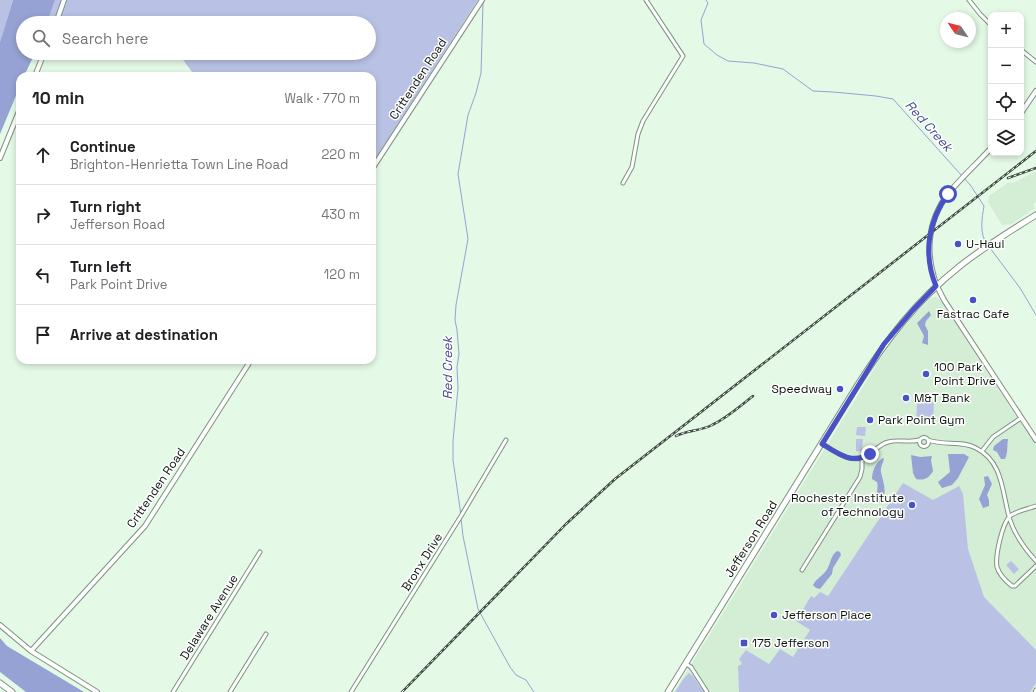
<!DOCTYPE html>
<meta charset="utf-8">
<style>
body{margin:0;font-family:"Space Grotesk",sans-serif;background:#f6f6f6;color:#202124}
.controls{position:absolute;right:12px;top:12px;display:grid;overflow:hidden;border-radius:8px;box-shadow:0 2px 6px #0003}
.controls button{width:36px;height:36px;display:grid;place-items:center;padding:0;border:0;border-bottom:1px solid #e0e0e0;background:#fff;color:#202124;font:20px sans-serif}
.compass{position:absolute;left:940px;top:12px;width:36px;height:36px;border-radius:50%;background:#fff;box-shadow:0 2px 6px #0003;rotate:305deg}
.stop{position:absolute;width:12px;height:12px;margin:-9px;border:3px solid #4851c6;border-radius:50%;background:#fff}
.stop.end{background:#4851c6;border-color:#fff;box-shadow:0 1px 4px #0008}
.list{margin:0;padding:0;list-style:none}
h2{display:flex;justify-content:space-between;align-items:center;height:52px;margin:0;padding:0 16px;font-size:17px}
h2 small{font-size:13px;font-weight:400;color:#757577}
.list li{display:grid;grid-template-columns:26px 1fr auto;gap:12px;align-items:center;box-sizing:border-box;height:60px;padding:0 16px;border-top:1px solid #e0e0e0}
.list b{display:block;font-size:15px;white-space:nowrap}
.list p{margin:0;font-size:13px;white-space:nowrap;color:#757577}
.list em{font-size:13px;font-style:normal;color:#757577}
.icon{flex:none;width:22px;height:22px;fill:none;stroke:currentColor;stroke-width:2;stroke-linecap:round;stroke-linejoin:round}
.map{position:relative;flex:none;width:1036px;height:692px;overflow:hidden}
.search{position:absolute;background:#fff;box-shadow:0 2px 6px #0003;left:16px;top:16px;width:360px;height:44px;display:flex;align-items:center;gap:10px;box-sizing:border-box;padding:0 14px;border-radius:22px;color:#757577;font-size:15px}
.panel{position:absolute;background:#fff;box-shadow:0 2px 6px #0003;left:16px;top:72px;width:360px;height:292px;border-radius:12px}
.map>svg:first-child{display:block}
.built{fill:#d4eed6}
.green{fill:#b9c2e4}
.water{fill:#96a2d3}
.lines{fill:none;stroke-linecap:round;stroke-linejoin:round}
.stream{stroke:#96a2d3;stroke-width:1}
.minor-casing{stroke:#7f9280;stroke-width:5}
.tertiary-casing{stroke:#7f9280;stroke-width:6}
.primary-casing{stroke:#7f9280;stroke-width:7}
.minor{stroke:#fff;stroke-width:3}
.tertiary{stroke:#fff;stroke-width:4}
.primary{stroke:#fff;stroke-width:5}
.rail-casing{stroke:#404b42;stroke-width:2.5}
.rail{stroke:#fff;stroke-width:1;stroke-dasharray:3;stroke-linecap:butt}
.route{stroke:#4851c6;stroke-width:5}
.poi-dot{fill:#4851c6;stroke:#fff;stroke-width:1.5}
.labels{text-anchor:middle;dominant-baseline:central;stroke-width:3;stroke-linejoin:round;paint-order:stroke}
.street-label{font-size:12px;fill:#0b120c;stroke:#fff}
.poi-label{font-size:12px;fill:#0b120c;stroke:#fff;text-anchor:start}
.water-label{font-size:13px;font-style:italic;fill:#444e8d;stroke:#fff}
</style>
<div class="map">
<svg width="1036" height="692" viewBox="0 0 1036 692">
<rect width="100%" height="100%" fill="#e4f9e6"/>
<path class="built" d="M1034,172h2v30l-3,2 2,4 -23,16 -10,1 -14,-23 1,-6 20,-14 4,1z
M936,297l4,3 96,146v246h-362l205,-331 16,-23 18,-22 18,-18z"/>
<path class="green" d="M0,0h13l-13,42z
M55,0h423l-106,164v-88h-177l-17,-23h191v-30h-316l-5,-3z
M922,401l12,1 -1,22 -4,-1 -1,-3 -4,-1 -3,1 -2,3h-3l1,-21z
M857,427h9l-1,9 -9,-1z
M856,439h7l-1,13 -6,-1z
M903,483l30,17 26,-14 4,8 5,55 16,48 52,53v33l-6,9h-291l-1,-26 4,-2 -3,-5 7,-9 23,14 11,-15 13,8 17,-27 -14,-9 15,-25 3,2 6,-6 8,4z
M1011,561l8,8 -5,5 -8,-9z
M689,673l4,3 11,16h-29l9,-14z"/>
<path class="water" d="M13,0h42l-8,23h-24v30h12l-11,23h-4v10l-20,48v-92z
M929,311l2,4 -5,6 -1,4 3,6v14l-6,-2 2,-7 -7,-13z
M1003,439h5c-1,7 0,14 -3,20h-4l-4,-7 -4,-2 1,-4z
M948,454h16l5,3 -11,21 -6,7 -10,3 -4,-6 12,-10z
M911,455l9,2 12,-1 -1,4 2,11c-4,7 -9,10 -17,8l-3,-6z
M883,458l1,1c-1,4 -4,9 -3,13 2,10 8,23 -2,31l-2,-2c-2,-6 2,-12 0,-19l-5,-3c0,-8 4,-17 11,-21z
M988,476l4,8 -5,11 2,5v6l-6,2 -4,-9 6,-14 -1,-8z
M837,551l3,1 1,3 -8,13 -1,6 -12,15 -4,-1 -3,-3c3,-6 9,-9 13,-14 5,-7 4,-15 11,-20z
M0,638l7,8 77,46h-58l-26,-20z"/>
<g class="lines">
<path class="stream" d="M706,0l2,3 -7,17 3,24 13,11 11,6 26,2 29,6 30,22 20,1 43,4 17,3 69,77
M964,178l7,8 13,20c-2,12 -5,28 3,38
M990,248l30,40 16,27
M461,515l-8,-55v-19l5,-53 -1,-21 2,-13 -2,-24 -2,-10 1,-15 12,-66 -10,-65 10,-59 8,-22 5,-20 2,-70
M461,518l2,18 15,73 32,58 6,8 10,5 8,12"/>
<g class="minor-casing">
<path id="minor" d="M969,0l11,14 11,11
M1021,50l15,12
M623,183l9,-16 6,-33 5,-13 40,-65 -37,-56
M919.5 442a4.5 4.5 0 1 1 9 0a4.5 4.5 0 1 1-9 0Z
M928,440c16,6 33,0 48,8 28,14 26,46 34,72 5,15 15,29 26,41
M822,443c14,10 31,23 48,11 6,-4 10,-10 18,-12 10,-3 21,1 31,-2
M982,451l11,-14 28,-19
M1036,506c-8,3 -20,5 -26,10 -8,8 -15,40 -13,51 2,7 10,15 15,19h3l21,-20
M802,570l58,-93 2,-8v-11
M686,664l5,3 16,25
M173,692l87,-140
M230,692l36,-58
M351,692l110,-176 45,-76
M1035,692l1,-2"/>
</g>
<g class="tertiary-casing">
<path id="tertiary" d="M56,23l8,-23
M35,76l9,-23
M1021,113l15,-22
M991,148c-15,17 -33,32 -46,50 -21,31 -20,69 -1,102l92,140
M0,158l20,-49
M372,169l110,-169
M0,625l31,26 66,41
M31,651l114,-125 106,-166"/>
</g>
<g class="primary-casing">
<path id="primary" d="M0,683l12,9
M668,692l189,-306c30,-47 59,-85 103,-120 24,-19 50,-35 76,-51"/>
</g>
<use href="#minor" class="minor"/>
<use href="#tertiary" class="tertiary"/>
<use href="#primary" class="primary"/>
<g class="rail-casing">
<path id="rail" d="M1008,178l28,-10
M676,436c12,-6 25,-5 36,-11 15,-7 28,-19 41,-29
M402,692l164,-168 49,-45 421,-328"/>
</g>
<use href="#rail" class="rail"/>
</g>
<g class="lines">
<path class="route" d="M870,454c-18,11 -33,-1 -48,-10l62,-100 29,-34 23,-24c-13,-31 -8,-65 12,-92"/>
</g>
<g class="poi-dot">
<circle cx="958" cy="244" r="4"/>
<circle cx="973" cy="300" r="4"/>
<circle cx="926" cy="374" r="4"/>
<circle cx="840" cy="389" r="4"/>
<circle cx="906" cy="398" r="4"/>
<circle cx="870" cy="420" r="4"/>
<circle cx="912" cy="505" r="4"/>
<circle cx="774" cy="615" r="4"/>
<rect x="740" y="639" width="8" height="8" rx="2"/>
</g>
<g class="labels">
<g class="street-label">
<text transform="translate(418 79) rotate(-57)">Crittenden Road</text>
<text transform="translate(156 488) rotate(-56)">Crittenden Road</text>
<text transform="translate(751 539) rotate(-58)">Jefferson Road</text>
<text transform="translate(422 562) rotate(-58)">Bronx Drive</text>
<text transform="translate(209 617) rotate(-58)">Delaware Avenue</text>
</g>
<g class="poi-label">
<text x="966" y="244">U-Haul</text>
<text x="973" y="314" text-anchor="middle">Fastrac Cafe</text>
<text x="934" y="367">100 Park<tspan x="934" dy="14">Point Drive</tspan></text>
<text x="832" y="389" text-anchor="end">Speedway</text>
<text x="914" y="398">M&amp;T Bank</text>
<text x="878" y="420">Park Point Gym</text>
<text x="904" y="498" text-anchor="end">Rochester Institute<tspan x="904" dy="14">of Technology</tspan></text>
<text x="782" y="615">Jefferson Place</text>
<text x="752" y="643">175 Jefferson</text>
</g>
<g class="water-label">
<text transform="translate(929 126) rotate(48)">Red Creek</text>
<text transform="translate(447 368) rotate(-90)">Red Creek</text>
</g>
</g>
</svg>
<div class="controls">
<button>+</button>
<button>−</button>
<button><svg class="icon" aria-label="locate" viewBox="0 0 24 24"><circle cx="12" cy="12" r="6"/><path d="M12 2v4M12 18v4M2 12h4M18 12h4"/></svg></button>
<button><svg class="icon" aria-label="layers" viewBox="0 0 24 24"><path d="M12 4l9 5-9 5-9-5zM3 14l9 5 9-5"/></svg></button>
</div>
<svg class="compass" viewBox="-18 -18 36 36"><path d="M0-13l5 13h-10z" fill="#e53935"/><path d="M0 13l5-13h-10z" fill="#757577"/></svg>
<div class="stop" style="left:948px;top:194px"></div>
<div class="stop end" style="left:870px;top:454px"></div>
<div class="search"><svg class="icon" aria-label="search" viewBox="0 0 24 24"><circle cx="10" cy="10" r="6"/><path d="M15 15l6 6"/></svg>Search here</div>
<section class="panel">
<h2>10 min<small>Walk · 770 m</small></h2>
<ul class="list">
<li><svg class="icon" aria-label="ahead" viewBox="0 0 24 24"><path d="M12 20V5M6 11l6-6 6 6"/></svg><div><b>Continue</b><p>Brighton-Henrietta Town Line Road</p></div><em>220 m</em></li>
<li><svg class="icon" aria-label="right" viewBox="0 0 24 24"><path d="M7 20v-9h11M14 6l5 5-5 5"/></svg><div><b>Turn right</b><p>Jefferson Road</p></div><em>430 m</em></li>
<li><svg class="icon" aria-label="left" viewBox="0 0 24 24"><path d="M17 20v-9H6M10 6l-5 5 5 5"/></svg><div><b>Turn left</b><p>Park Point Drive</p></div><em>120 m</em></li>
<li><svg class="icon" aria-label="arrive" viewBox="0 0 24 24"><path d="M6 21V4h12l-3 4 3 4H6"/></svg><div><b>Arrive at destination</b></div></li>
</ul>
</section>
</div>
